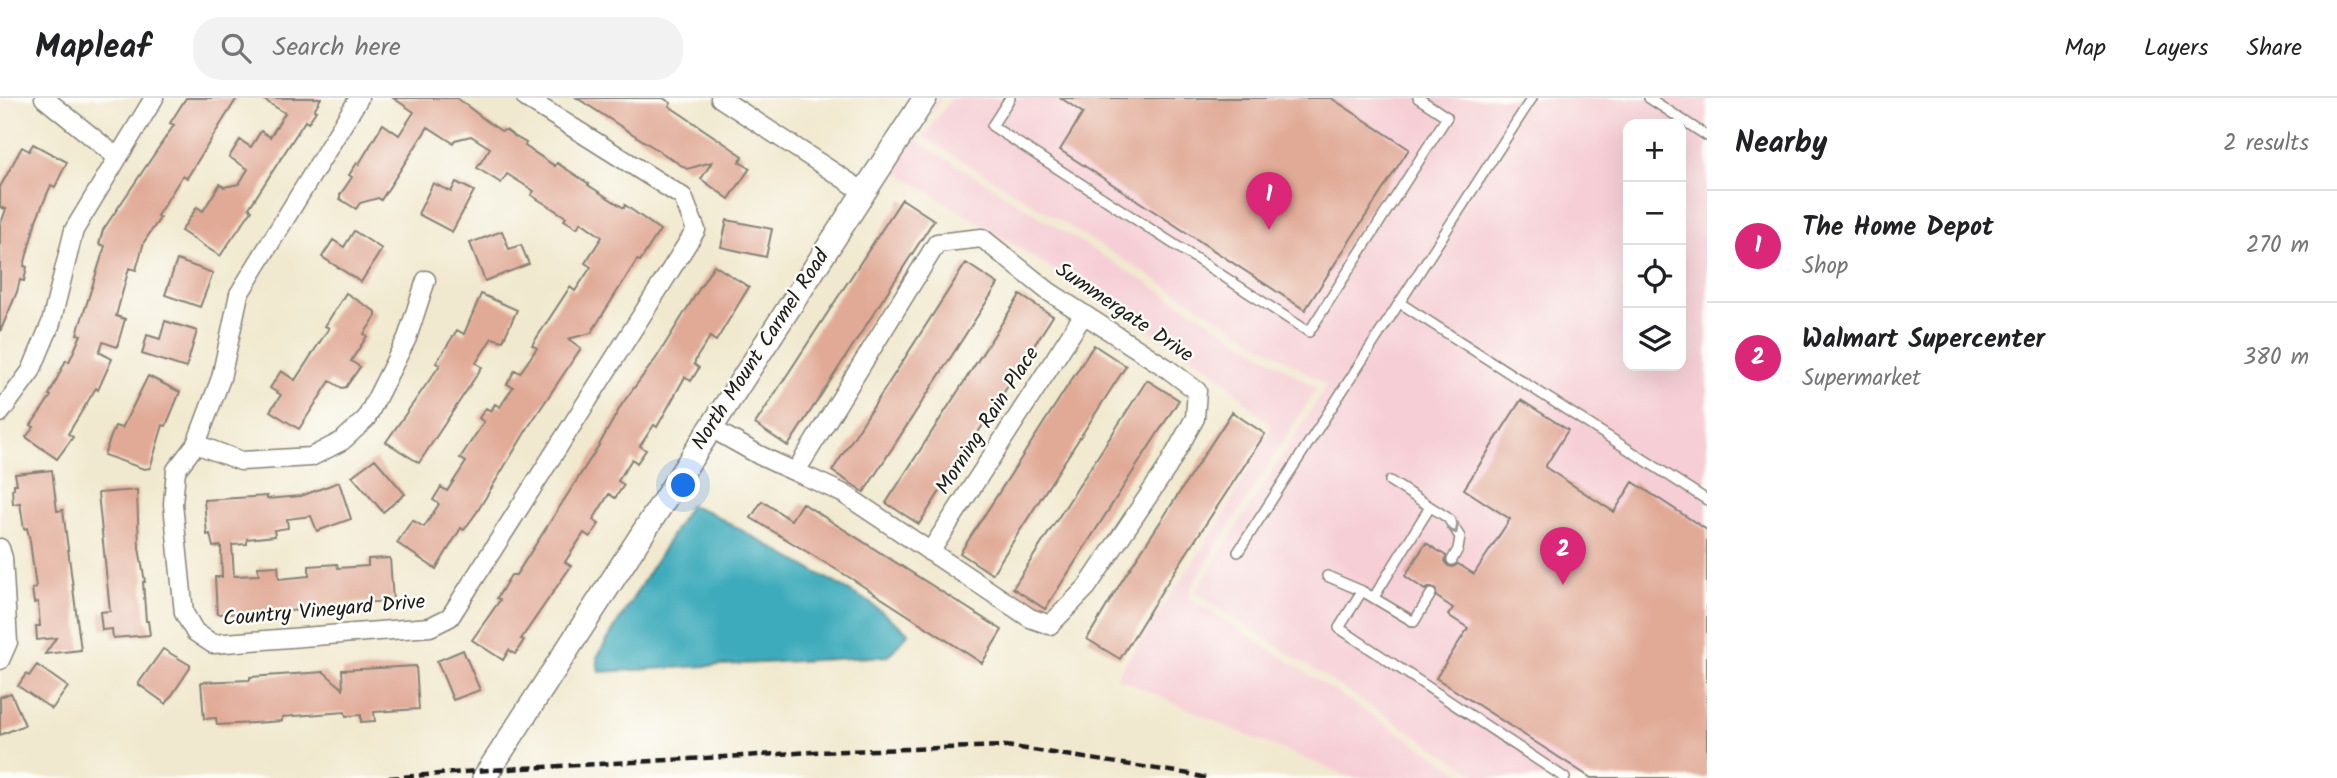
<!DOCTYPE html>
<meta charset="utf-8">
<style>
body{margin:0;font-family:Kalam,sans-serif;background:#f2f2f2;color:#202124}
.controls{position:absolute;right:21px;top:21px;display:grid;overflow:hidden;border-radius:14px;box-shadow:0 7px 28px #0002}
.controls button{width:63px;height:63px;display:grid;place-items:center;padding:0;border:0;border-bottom:2px solid #e0e0e0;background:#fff;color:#202124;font:35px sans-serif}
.you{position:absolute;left:684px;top:388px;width:24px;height:24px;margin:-18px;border:5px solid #fff;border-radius:50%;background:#1a73e8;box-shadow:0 0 0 10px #1a73e833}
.badge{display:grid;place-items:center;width:46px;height:46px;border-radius:50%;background:#db2777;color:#fff;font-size:23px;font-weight:700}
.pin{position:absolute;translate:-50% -58px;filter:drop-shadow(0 2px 4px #0008)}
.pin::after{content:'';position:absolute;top:37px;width:24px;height:21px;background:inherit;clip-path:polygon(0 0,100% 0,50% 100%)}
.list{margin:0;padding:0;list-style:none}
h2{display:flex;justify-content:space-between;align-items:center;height:91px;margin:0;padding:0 28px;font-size:30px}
h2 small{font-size:23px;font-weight:400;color:#757577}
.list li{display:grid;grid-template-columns:46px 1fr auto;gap:21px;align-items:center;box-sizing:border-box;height:112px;padding:0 28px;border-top:2px solid #e0e0e0}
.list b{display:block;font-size:26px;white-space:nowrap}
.list p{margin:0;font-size:23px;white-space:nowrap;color:#757577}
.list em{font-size:23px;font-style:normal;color:#757577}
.icon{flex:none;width:38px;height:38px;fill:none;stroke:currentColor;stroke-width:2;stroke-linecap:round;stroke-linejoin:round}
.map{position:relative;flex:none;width:1707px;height:680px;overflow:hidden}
header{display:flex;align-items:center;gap:42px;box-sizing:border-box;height:98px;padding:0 35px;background:#fff;border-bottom:2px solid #e0e0e0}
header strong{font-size:33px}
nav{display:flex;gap:38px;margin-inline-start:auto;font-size:24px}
.search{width:490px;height:63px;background:#f2f2f2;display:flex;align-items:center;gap:18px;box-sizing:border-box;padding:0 24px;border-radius:28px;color:#757577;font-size:26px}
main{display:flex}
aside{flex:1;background:#fff}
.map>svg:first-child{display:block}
.built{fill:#f6cfd6;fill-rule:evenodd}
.water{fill:#3dabbb;stroke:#2c646c;stroke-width:2}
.building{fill:#e1aa97}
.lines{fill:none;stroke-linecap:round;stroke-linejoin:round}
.service-casing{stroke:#868276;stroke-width:12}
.minor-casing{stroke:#868276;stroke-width:21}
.tertiary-casing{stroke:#868276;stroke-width:26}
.service{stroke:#fff;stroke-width:9}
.minor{stroke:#fff;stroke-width:18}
.tertiary{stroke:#fff;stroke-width:23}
.rail{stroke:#1c1c1c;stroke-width:4.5;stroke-dasharray:10 5;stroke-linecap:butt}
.oneway{stroke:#999}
.labels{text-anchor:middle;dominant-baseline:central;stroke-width:5;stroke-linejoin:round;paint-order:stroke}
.street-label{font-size:21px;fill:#1c1c1c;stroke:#fdfcf7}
</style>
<header>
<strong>Mapleaf</strong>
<div class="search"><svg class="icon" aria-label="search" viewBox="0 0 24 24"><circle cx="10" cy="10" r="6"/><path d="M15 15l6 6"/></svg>Search here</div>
<nav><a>Map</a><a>Layers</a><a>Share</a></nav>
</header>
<main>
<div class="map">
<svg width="1707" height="680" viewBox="0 0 1707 680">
<rect width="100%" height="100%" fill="#fdfcf7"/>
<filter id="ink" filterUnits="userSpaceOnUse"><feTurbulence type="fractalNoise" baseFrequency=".0143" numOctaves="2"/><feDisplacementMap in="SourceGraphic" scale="14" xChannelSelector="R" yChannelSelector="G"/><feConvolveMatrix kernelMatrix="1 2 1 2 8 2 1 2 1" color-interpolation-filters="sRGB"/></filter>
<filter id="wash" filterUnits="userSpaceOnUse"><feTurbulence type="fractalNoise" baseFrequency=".00686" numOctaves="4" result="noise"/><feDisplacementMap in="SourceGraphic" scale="28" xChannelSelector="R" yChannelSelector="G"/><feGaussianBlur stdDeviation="1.57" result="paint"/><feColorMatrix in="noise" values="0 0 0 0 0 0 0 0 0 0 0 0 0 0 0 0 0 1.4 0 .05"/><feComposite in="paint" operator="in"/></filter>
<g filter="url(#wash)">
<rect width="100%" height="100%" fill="#f1e9cf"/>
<path class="built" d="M938,0h4l-24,35 1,9 398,246 -127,201v9l279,180h-116l-107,-43 -130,-58 104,-155 52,-96 -59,-56 -320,-201z
M951,0h756v680h-225l-287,-185 132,-208 -403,-248zM1628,26h53v242h-53z"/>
<path class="water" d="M690,407l19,7 160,90 40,31 -21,23 -289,16 -2,-15z"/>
<g id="blocks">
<path class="building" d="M186,0h51l-50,80 -4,-3 -26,41 3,2 -16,24 -8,28 -7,-2 -13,48 9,3 -8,28 -14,-5 -4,10 13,7 -14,31 -2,-2 -28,46 5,3 -16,22 -31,-22 8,-10 -3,-2 20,-29 -2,-1 17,-35 3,2 12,-27 -4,-1 28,-88 -6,-2 4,-14 71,-105 -4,-2z
M261,0h60l-7,12 2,1 -8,12 -3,-2 -56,87 3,2 -32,46 -39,-25 16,-24 6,4 17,-27 4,3 15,-3 9,-15 -19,-12 11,-17 11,7 10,-16 9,6 15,-24z
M393,0h64l31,24 13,9 5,-1 8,6 12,7 -1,3 30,20 2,-3 32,21 -1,1 36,23 1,-3 35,25 -20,31 -3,-1 -46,73 -23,6 13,9 -52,78 -52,86 -13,18 -3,-2 -25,41 -39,-26 15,-23 12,7 15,-23 -6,-4 8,-13 6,4 19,-29 -6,-4 24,-36 -5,-4 7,-10 5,3 4,-7 5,3 13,-20 -6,-3 8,-14 5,3 17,-25 -5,-3 38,-58 5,4 16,-24 -6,-4 17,-26 -21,-15 -4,6 -13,-8 2,-3 -35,-22 3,-4 -27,-17 -6,9 -24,-15 13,-20 -19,-12 -16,4 -2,3 -25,-16 -47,73 -3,-2 -18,5 -4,6 -16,-10v-4l12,-18 -3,-2 8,-12 2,1 24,-40 16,11 15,-23z
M577,0h86l8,5 -2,3 74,50 -4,6 11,6 -21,31 -28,-20 11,-17 -25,7z
M1061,0h270l78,51 -104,161 -245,-160 23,-37z
M33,46l34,18 -12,25 -4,-2 -15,35 -12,46 3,1 -3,14 -4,-1 -3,12 -17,40v-106l6,-17 -6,-2v-20l22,-40 7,4z
M456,84l18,9 -22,41 -34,-18 15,-31 18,9z
M902,101l32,21 -146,226 -33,-22z
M727,122l45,9 -6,28 -45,-10z
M354,133l28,18 -21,33 -39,-25 11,-17 11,7z
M502,133l7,18 12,-4 8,19 -44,17 -15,-38z
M177,162l36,13 -13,34 -35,-12z
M966,165l32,21 -134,208 -32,-21z
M714,167l35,22 -33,54 -6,-4 -13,20 -3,7 5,4 -8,13 -6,-4 -28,50 -3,-2 -14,21 6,4 -9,13 -5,-4 -14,22 6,4 -9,13 -6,-4 -16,26 6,4 -9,13 -6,-4 -19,29 6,4 -50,73 3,1 -9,14 -6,-4 -6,10 -31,-20 28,-40 -3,-2 14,-23h5l82,-128 24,-43 35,-47z
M346,195l30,19v4l-12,18 3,2 -16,25 9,6 -14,20 -4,1 -12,-7 -31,48 -29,-18 11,-16 -11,-7 11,-17 14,9 34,-52 -4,-2z
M481,196l36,16 -14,31 -11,-3 -16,25 6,4 -63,96 -33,-21 54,-77 -4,-2 21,-33 7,4z
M1020,197l33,21 -134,208 -33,-21z
M165,223l32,10 -11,37 -44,-14 5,-19 13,4z
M1094,247l32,21 -134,208 -32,-21z
M148,278l32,16 -14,34 -3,-1 -13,43 -6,1 -40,-14 11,-29 7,2z
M1147,282l32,20 -134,209 -32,-21z
M1521,302l47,30 -23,37 69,45 19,-30 74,48v248h-116l-155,-100 32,-50 -20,-13 5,-7 -16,-11 -2,-9 -5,-1 -5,3 -20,-14 21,-33 20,13 -1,5 3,5 5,1 5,-3 16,10 36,-55 -46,-30z
M1232,314l33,22 -102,155 -43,70 -33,-20 36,-60z
M375,361l30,35 -22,18 -31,-36z
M52,372l5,41 6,-1 18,140 -36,4 11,-16 -19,2 -1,-14h4l-2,-24 -4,1 -2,-14 4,-1 -6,-47 -3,-13 -3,1 -4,-26 -7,1 -1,-15h2v-5h3l-2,-10z
M339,384l12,37 -34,12 -6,-15 -24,3 1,9 -14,2 1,6 -28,3v5l-15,1 2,31 25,-1 -1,-8 20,-1 1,13 30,-3v-10l28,-2 1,4 30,-2v-7l22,-1 3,43 -54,3v3l-75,6 -47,1 -2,-37h7l-1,-31 -8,1 -3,-13 -3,1 -3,-35 63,-4v3l34,-3z
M137,392l2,58 6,34h-2l3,39h2l2,14 -37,3 -1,-9 -10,1 -2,-18 10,-1 -12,-118z
M762,403l29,19 11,-17 200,127 -20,33 -130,-84 -101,-61z
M163,551l27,16v3l-24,36 -28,-20z
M463,552l17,40 -27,10 -16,-39z
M37,567l31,22 -16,22 -34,-23 8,-12 3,2z
M416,568l3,43 -45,3 1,9 -14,1v-7l-15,1 -1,-4 -63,5v4l-28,2 -37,2 -1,-7 -12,1 -3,-37 49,-2v-3l74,-5 19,17 -1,-19z
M11,595l14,32 -25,10v-38z"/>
</g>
</g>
<g filter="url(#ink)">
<use href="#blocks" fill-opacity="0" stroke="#868276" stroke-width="2"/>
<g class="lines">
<g class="service-casing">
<path id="service" d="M1010,0l-18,28 317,206 138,-215 -29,-19
M1649,0l58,38
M1400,205l307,197
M1390,383l58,37 12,19 -2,12 -6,11
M1238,454l294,-454
M1327,478l35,15
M1431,496l-17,28 -52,-31 -23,37 226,150
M1374,499l56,-90"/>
</g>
<g class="minor-casing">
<path id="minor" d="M44,0l73,59
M359,0l-120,196 -18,84 -25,66 -20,26 -3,34 11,109 11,19 18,12 217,-17 20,-10 246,-387 -13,-33 -157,-99
M720,0l144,94
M0,315l31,-42 20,-48 23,-93 80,-132
M711,330c16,9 32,18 48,27 28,14 57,25 85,39l186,124 20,7 37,-38 80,-119 28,-50 2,-27 -29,-22 -120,-78 -66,-53 -45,5 -141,228
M196,346l45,17 70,-4 31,-16 24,-22 41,-81 19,-58
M0,450l3,10 5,84 -8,18
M930,454l154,-238"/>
</g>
<g class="tertiary-casing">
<path id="tertiary" d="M484,680l441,-680"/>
</g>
<use href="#service" class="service"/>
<use href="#minor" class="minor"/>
<use href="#tertiary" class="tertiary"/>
<path class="rail" d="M389,680l100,-8 325,-18 192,-6 184,28 15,4"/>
</g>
<defs><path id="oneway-chevron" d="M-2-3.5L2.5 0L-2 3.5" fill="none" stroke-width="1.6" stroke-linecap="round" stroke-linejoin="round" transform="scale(1.75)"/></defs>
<use class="oneway" href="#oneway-chevron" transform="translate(1454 431) rotate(62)"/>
</g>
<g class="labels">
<g class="street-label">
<text transform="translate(1124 215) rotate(34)">Summergate Drive</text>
<text transform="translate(761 252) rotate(-57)">North Mount Carmel Road</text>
<text transform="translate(988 323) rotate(-57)">Morning Rain Place</text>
<text transform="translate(324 513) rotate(-5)">Country Vineyard Drive</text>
</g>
</g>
</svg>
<div class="controls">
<button>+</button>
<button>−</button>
<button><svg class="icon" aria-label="locate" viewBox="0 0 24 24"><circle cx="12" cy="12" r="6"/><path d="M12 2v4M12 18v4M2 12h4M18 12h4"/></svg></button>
<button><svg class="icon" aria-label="layers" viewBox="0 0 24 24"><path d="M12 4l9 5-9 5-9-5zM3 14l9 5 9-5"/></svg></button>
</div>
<div class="you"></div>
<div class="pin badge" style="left:1269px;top:132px">1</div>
<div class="pin badge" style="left:1563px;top:487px">2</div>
</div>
<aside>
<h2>Nearby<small>2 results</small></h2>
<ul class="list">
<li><span class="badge">1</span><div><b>The Home Depot</b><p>Shop</p></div><em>270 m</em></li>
<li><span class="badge">2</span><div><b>Walmart Supercenter</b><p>Supermarket</p></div><em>380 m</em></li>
</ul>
</aside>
</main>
